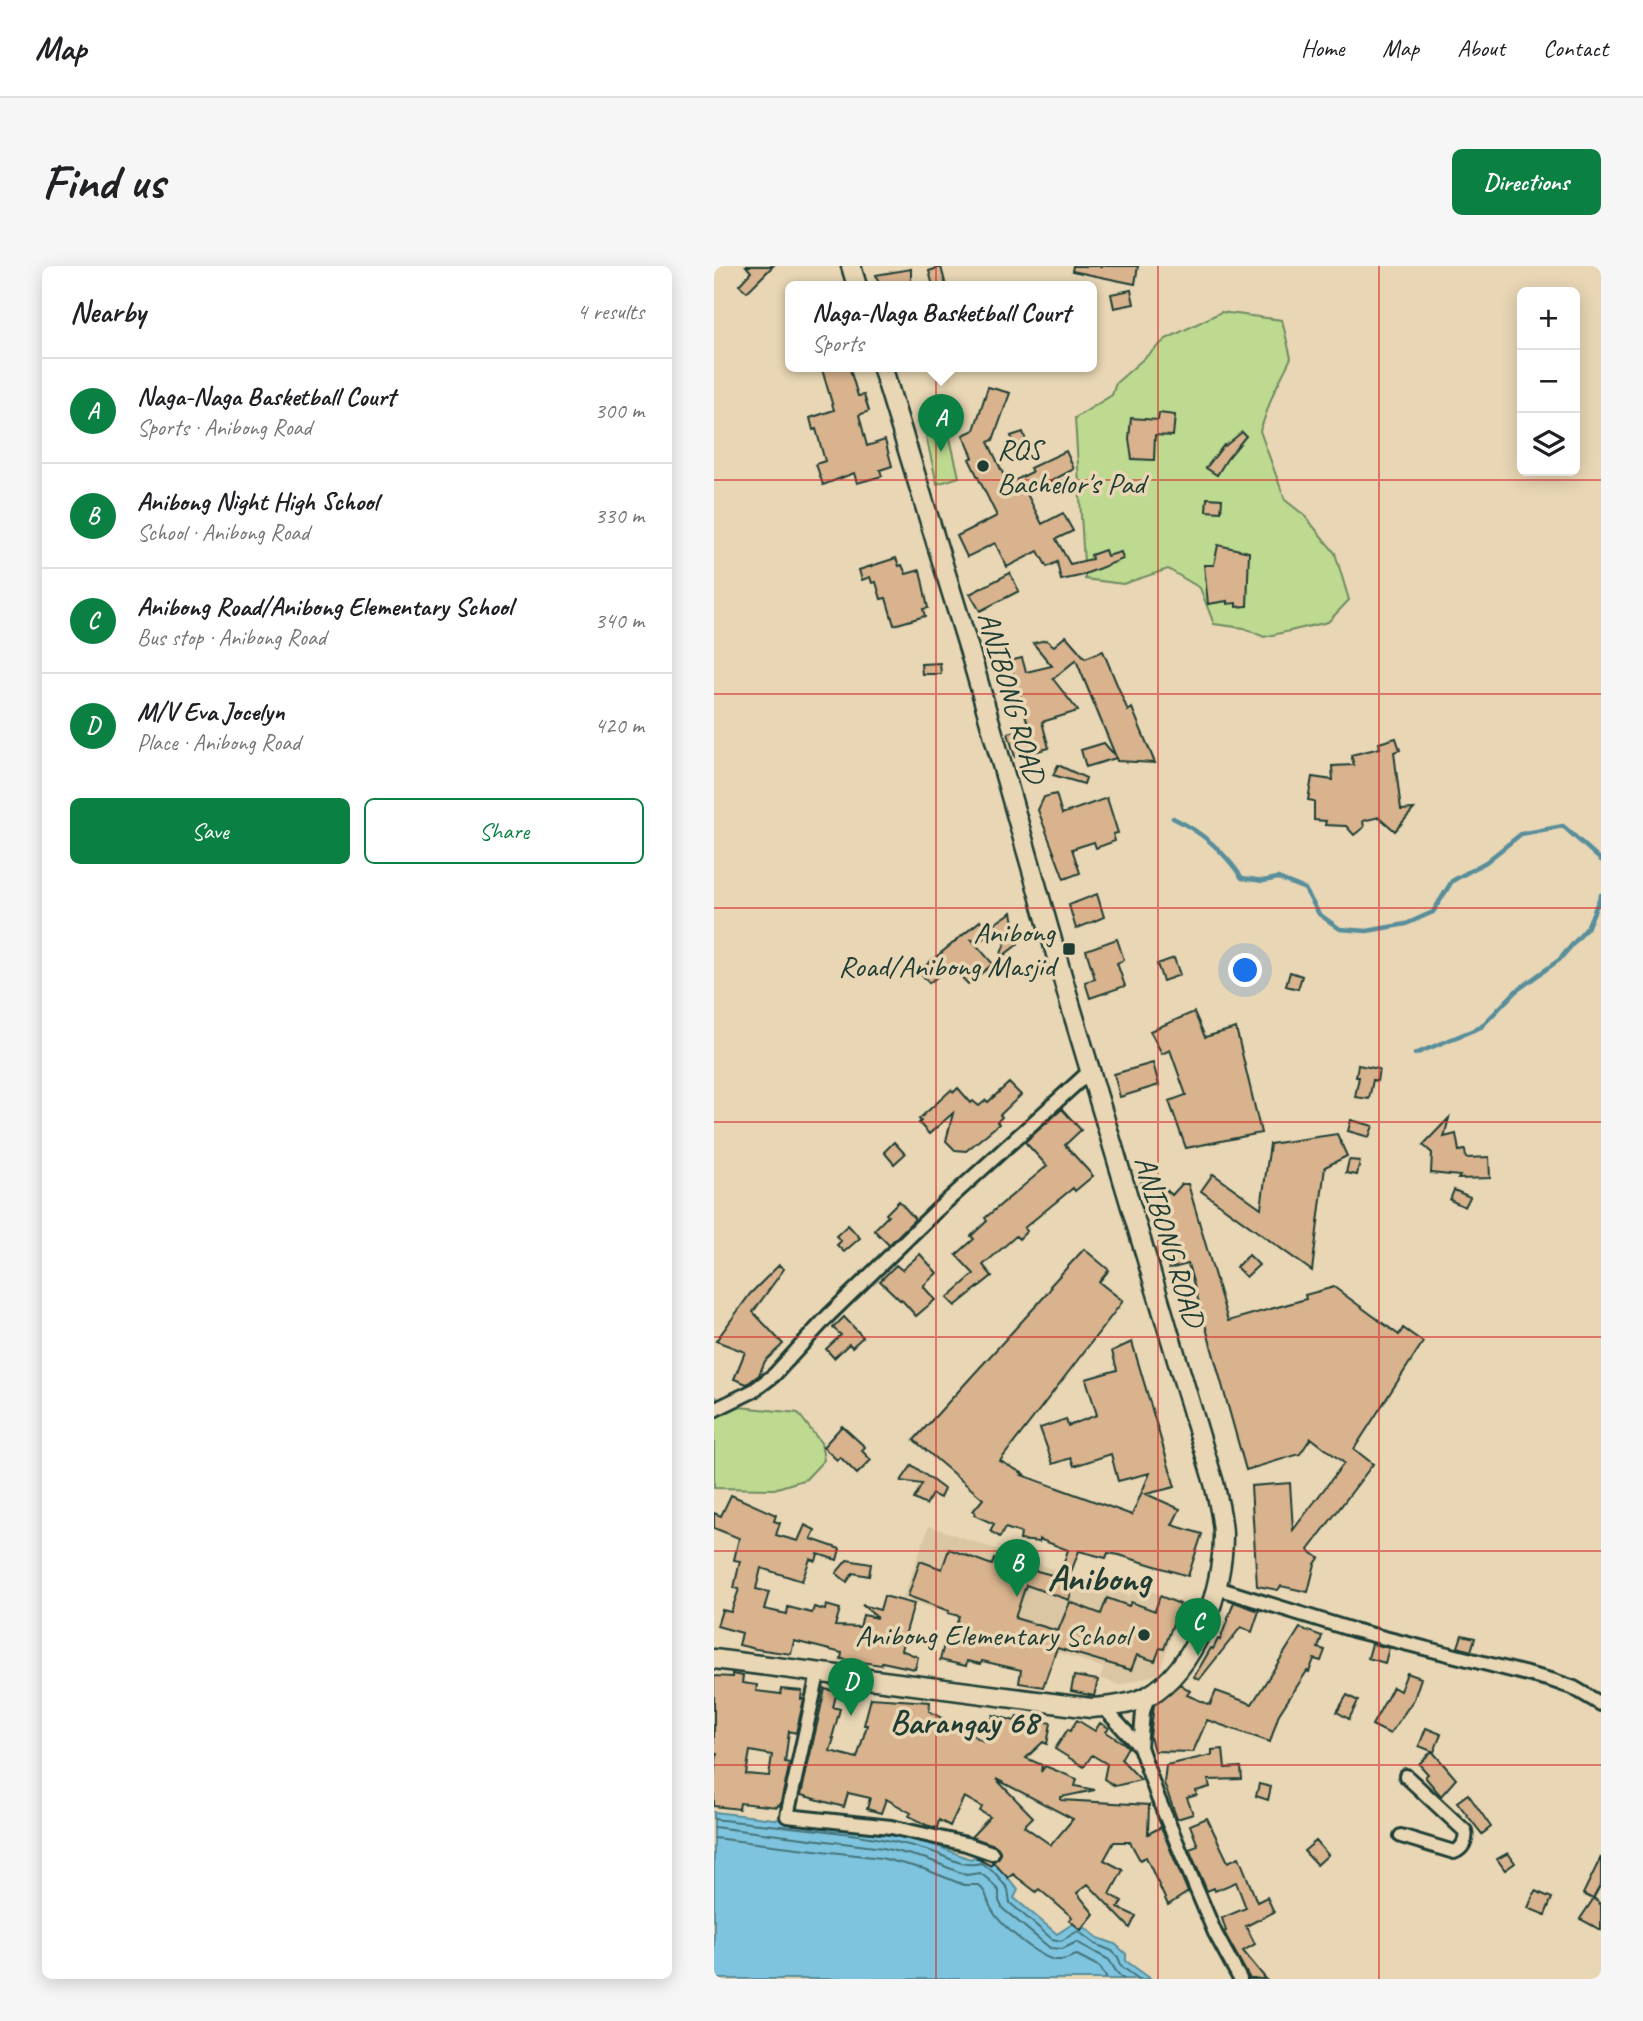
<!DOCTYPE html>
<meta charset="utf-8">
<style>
body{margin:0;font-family:Caveat,sans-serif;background:#f6f6f6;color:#202124}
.controls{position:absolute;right:21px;top:21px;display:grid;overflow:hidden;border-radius:10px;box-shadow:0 4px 18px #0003}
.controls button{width:63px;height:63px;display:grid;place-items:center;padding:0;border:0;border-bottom:2px solid #e0e0e0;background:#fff;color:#202124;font:35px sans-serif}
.you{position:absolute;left:532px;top:705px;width:24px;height:24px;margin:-18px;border:5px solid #fff;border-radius:50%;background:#1a73e8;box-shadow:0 0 0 10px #1a73e833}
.badge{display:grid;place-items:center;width:46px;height:46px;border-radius:50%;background:#0b8043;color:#fff;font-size:23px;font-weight:700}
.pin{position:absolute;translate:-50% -58px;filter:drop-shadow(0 2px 4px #0008)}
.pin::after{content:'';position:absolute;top:37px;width:24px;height:21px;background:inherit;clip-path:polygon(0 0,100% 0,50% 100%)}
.popup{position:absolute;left:71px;top:15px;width:312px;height:91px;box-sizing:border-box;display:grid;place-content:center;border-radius:10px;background:#fff;filter:drop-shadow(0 2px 5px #0005);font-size:23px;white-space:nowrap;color:#757577}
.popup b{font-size:26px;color:#202124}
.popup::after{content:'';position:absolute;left:50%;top:100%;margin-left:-14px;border:14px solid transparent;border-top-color:#fff}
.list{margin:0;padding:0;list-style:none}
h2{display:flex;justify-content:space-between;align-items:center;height:91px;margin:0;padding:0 28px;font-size:30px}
h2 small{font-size:23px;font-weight:400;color:#757577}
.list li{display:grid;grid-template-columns:46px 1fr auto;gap:21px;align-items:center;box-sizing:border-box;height:105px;padding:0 28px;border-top:2px solid #e0e0e0}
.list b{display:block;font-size:26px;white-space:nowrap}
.list p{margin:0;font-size:23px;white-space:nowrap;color:#757577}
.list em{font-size:23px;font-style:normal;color:#757577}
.actions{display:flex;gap:14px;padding:21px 28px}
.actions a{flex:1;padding:16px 0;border:2px solid #0b8043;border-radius:10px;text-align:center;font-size:24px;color:#0b8043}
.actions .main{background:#0b8043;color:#fff}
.icon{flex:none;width:38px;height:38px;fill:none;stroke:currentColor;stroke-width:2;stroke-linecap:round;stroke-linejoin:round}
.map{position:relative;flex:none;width:887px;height:1713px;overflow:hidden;border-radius:10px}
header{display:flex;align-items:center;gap:42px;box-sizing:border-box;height:98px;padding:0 35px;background:#fff;border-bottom:2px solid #e0e0e0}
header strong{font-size:33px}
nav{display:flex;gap:38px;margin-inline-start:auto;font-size:24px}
.intro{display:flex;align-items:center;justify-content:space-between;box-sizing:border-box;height:168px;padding:0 42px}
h1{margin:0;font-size:49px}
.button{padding:18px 32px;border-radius:10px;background:#0b8043;color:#fff;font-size:24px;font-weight:700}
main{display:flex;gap:42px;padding:0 42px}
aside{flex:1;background:#fff;border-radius:10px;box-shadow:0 4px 18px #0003}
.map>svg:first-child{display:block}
.built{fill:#dbc6a3}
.green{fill:#bed990;stroke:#6e8b62;stroke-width:2}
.water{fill:#7ec4df;stroke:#588e9b;stroke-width:2}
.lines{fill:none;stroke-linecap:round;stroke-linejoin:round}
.shore{stroke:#457378;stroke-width:2}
.stream{stroke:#588e9b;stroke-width:4.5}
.building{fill:#d8b38d;stroke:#1f3d34;stroke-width:2;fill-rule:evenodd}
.street-casing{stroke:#1f3d34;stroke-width:18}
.secondary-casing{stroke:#1f3d34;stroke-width:23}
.street{stroke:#e8d6b4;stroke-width:12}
.secondary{stroke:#e8d6b4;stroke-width:18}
.grid{fill:none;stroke:#d62828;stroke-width:2;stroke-opacity:0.55}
.poi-dot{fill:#1f3d34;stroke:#e8d6b4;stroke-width:2.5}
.labels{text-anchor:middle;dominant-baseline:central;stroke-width:7;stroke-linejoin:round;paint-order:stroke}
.poi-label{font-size:30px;fill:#1f3d34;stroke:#e8d6b4;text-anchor:end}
.street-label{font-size:30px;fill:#1f3d34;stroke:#e8d6b4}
.quarter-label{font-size:33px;font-weight:bold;fill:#1f3d34;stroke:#e8d6b4}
.district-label{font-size:37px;font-weight:bold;fill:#1f3d34;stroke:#e8d6b4}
</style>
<header>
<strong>Map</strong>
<nav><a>Home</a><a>Map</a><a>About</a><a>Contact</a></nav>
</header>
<div class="intro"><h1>Find us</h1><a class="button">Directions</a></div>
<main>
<aside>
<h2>Nearby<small>4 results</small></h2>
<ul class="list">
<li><span class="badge">A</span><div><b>Naga-Naga Basketball Court</b><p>Sports · Anibong Road</p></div><em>300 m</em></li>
<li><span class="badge">B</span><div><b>Anibong Night High School</b><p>School · Anibong Road</p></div><em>330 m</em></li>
<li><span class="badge">C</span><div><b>Anibong Road/Anibong Elementary School</b><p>Bus stop · Anibong Road</p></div><em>340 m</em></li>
<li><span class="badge">D</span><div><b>M/V Eva Jocelyn</b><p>Place · Anibong Road</p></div><em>420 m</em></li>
</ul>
<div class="actions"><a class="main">Save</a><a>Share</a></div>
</aside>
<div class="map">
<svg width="887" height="1713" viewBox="0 0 887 1713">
<rect width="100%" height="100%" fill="#e8d6b4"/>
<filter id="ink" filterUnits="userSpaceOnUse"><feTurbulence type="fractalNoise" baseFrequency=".0143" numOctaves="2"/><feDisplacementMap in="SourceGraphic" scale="14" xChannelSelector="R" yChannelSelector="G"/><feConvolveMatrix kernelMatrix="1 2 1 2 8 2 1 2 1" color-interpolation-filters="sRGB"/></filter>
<g filter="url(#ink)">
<path class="built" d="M215,1260l201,70 5,-11 49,18 -26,71 -39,11 -19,-7 4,-10 -201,-70z"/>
<path class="green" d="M507,46l61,8 9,38 -18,36 -13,37 25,69 19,15 31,38 14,47 -21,22 -64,15 -20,-9 -30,-4 -14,-36 -32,-19 -45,15 -38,-5 -10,-161 37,-23 4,-12 50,-44z
M232,155l13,56 -22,7 -13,-57z
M0,1130l15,10 69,7 23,30 3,17 -18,19 -32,10 -60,-1z"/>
<path class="water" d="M0,1546l172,20 46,12 38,15 10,-4 20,13 18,22 -4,8 43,36 20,-13 21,17 17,6 11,10v7l25,18h-437z"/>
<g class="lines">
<path class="shore" d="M0,1553c69,9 149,11 216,32 19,6 31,17 51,12l14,10 13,16 2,14 42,36 9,2 17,-10 17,13 17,7 6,6 4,10 17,12
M0,1561l169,21 44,11 39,16 14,-2 9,7 10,11v10l4,8 47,39 12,1 15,-7c6,4 31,17 32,18 6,8 5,12 15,19
M0,1572l167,20 43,11 40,16h14c11,8 8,18 16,28 8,13 47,46 62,47 8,1 14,-3 21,-5l23,12 7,12"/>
<path class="stream" d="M459,552c29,14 51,33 69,60l21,3 15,-3 27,11 14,25 21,15 27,2 39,-7 27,-12 19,-31 34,-19 35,-28 42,-8 38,34
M701,788l66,-27 35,-36 43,-31 28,-32 14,-33"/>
</g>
<path class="building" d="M32,0h27l-26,26 -8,-7 12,-13z
M359,0h65l-3,18 -63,-13z
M227,1l5,19h-13l-4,-15z
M197,3v15l-31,2 -4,-11z
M417,24l3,14 -20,4 -3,-14z
M107,100h28l9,30 6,-1 5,16 -10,4 8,31 18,-6 7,26 -12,4 2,6 -25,7 -3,-10 -31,12 -7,-21 9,-3 -9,-32 -3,1 -3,-12 24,-8z
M274,121l22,6 -17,47 -5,2 17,36 6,-3 3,6 18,-9 -2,-4 36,-17 8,18 -47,25 15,30 21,-11 10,18 -17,8 14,25 22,-5 -1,-4 14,-5 2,6 14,-4 2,7 -43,17 -19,4 -4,-18 -10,5 -9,-16 -31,16 -12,-24 -28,14 -10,-21 40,-20 -28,-57 4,-2 -10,-22 11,-5z
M445,147l16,2 -2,21 -18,-1 -1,25 -22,-1 -3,-20 2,-21 27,2z
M309,166l5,15 -12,3 -5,-14z
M528,166l4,4 -19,23 -10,16 -11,-7 18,-23 1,1z
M493,232l15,1 -1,13 -15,-1z
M504,279l31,7 -2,54 -11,1v-4l-9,1v-3l-19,3 -4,-39h10z
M182,292l3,8 3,-1 4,9 14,-4 8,38 -5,1 2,7 -31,9 -8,-27 -5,1 -5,-17 -4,1 -2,-6 -8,3 -3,-10z
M296,307l9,18 -39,20 -10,-17z
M352,370l19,22 18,-7 25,60 4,-3 23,55 -38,-2 -1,-3 -30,9 -5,-17 23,-7 12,14 -40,-97 -23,19 25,32 -36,11 7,26 -34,9 -7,-24 21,-5 -16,-55 -15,5 -2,-14 26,-6 4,14 26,-6 -19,-23 13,-3 8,6z
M226,397l1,11h-19l-1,-10z
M682,472l4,12 -6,2 7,58 13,-1 -19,22 -16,-14 -16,4 1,6 -10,8 -8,-9 -21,-1 1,-4 -12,-1v-19l-6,-1 4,-23 21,3 -1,-14 22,-1 -3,-10 29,-7 -1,-5z
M344,499l28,13 -2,6 -31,-9z
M342,528l6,20 45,-16 11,35 -5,1 2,7 -19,7 -2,-6 -22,7 8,24 -16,6 -26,-69 6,-13z
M383,628l7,23 -28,12 -7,-24z
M298,646l6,32 -19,15 8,-21 -17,-5 -11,9 -7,-2 21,24 -25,20 -17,-18 -22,17 -10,-12 61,-50 7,8z
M403,673l7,21 -7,3 8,23 -35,12 -5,-16 10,-3 -9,-29z
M460,692l6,17 -17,6 -6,-17z
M576,706l12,4 -4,13 -12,-3z
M480,746l11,25 31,-9 25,105 -75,15 -17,-47 17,-6 -16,-45 -8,4 -12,-23z
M439,797l6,22 -39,12 -6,-23z
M644,799l21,4 -2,12 -4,-1 -4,19 -14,-2 4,-20h-3z
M295,817l12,12 -21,20 2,2 -5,5 2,2 -33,27 -11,-1 -9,-9 7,-28 -24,21 -10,-11 2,-2 -2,-2 32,-29 3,2 4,-4 13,15 2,-2 6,5 7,-6 2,2z
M348,843l19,21 -16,15 28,31 -18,15 -2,-3 -49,40 3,3 -8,8 -3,-3 -33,29 9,11 -37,30 -8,-8 27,-24 -18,-19 18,-16 -3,-3 16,-15 -2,-3 62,-52 -22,-24z
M735,852l-5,19 12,-3 3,17 6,-1 1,8 23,-1 1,21 -32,1 2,-3 -29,-3 1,-20 -9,-8z
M637,854l22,6 -4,11 -21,-6z
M623,868l10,22 -22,11 -13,104 -111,-80 12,-17 48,34 9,-64z
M180,876l11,12 -11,10 -10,-12z
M635,894l11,1 -3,14 -11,-2z
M435,908l23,21 10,-11h6l40,137 78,-22 -1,-4 29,-8 65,48 4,-7 20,14 -69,107 19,15 -65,86 11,8 -4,6 -7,28 -27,-6 -3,4 -21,-4 -6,-100 39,-3 3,47 51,-67 -33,-25 -11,16 -54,16 -58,-206 -19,5 -7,-23 4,-1 -8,-29 3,-5 -19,-18 4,-5 -5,-5z
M740,924l16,7 -5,10 -15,-7z
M185,935l16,18 -26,26 -15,-15 14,-14 -2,-2z
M134,959l12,13 -16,14 -7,-7 4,-4 -5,-5z
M370,983l25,21 -10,12 24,19 -123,160 24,13 -2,1 110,40 18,-42 -32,8 -7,-27 -37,12 -3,-8 -18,6 -13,-36 26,-9 2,7 29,-11 -11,-36 31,-9 -5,-19 20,-9 43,145 -29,7 34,15 -8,16 30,9 -14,42 -69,-21 -11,-2 -2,5 -27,-7 -11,29 7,2 -6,18 -43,-15 -11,33 43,13 12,-29 31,12 6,-16 22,8 2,-4 24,9 5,-15 20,8 -16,45 -4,-1 -5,13 -18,-6 -6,15 -74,-22 -14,39 -24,-4 2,-13 -39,-9 -1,3 -14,-3 -1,5 -26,-6 5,-19 6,2 8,-27 -11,-3 1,-2 -41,-15 12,-35 22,8 7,-20 43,16 2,-6 65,18 9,-27 -29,-11v3l-19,-2 1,-7 -16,-5 -5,9 -10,-6 4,-7 -20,-9 1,-3 -2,-1 10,-12 -69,-59 130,-143 7,-9 -1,-2z
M206,988l17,19 -14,13 12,14 -19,16 -15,-17 -1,1 -20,-19 16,-16 6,5z
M535,989l10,10 -13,12 -10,-10z
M65,999l5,4 -31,43 30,32 -18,17 -6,14 -12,9 -13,-5 11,-27 -29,-11 34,-47z
M130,1051l19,20 -11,10 -3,-3 -15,14 -8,-9 15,-14 -8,-7z
M128,1160l23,21 -3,4 9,9 -14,14 -17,-17 -3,3 -14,-13z
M198,1199l32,24 -4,9 -8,-4 -6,11 -12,-6 8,-15 -21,-3z
M17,1229l45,20 -2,6 6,2 -4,12 22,6 7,-16 10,5 -4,9 29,10 -3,11 -19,-6 -2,7 -6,-2 -8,22 -41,-13 -5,21 13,3 -5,17 23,5 1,-7 24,6 2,-6 11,3 1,-5 14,4 -5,17 25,1 3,-12 15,3 -16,-13 18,5 4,-14 30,8 -13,46 17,7 -3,12 -33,-7 -1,3 -40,-6 1,-6 -48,-12 -3,13 -35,-5 -17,-4 3,-12 -25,-7 5,-16 9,2 8,-23 -5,-1 6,-27 -6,-1 5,-22 -25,-10v-15l7,3z
M133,1294l24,4 -2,12 -16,-3 -6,9 -11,-9z
M520,1336l25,9 -7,21 -11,-5 -42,53 -5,-3 17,-29 2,1 5,-10 2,1z
M586,1362l22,8 -4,12 7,2 -4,11 -7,-2 -5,13 -2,-1 -28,43 -9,28 -63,-22 -14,32 -39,-1 -4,-14 4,-32 26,-21 10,7 -3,4 23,10 6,-14 36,13z
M748,1369l13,3 -4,13 -13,-4z
M658,1378l17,4 -4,15 -17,-5z
M693,1407l14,5 -7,21 -24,35 -18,-9 21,-38 7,4z
M18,1408l11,2 -1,7 15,2 -1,6 25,3v-5l21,2 -1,8h3l-8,34 -7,-2 -4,31 5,1 -10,43 -3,-1v2l-37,-4 -1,6 -25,-3v-30l3,-22 -3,-1v-77l18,1zM36,1485l22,4 -3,21 -23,-2z
M360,1410l24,4 -4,16 -23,-5z
M111,1423l12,3 -4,15 7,2 -8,29h2l-4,13 27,7 10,-33h-3l7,-27 59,4 -1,9 56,31 8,-27 22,6 2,-5 34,7 -4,21 -4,-2 -17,16 16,7 -1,7 4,-6 32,13 -2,7 20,4 -34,7v3l88,5 -1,29 13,-7 27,65 -20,13 -22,-48 -6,3 -10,-18h-16l-10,18 19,10 -13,24 12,7 -4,7 18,8 -6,12 -42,-44 -11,9 17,21 -13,16 -12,-10 3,-3 -33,-28 -3,3 -23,-18 -5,4 -15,-16 -2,4 -15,-8 18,3 6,-5v-5l-5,-6 -24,-8 19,-20 -10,-6 2,-4 -18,-10 -14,29 -11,-6 -2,8 -11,-3 -17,-9 2,-3 -25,-14 -5,14 -14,-4 3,-11 -22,-5 -4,14 -43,-12zM282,1513l77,40 -22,26 -27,-19 9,-9z
M633,1429l11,6 -9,18 -12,-7z
M363,1454l18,11 5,-8 9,5 -3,4 19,12 3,3 -7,12 20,21 -26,6 -11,-7 3,-15 -15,-9 -8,12 -29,-18 13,-20 2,2z
M712,1462l15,6 -7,18 -15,-6z
M509,1483l2,19 16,-1 1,12 -34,1 2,7 -14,4 1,4 -10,3 6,16 -16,5 -13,-36 2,-18 46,-10v-5z
M718,1485l24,28 -15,17 -16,-19 3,-3 -9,-10z
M545,1518l12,3 -3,13 -12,-4z
M754,1528l23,33 -9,7 -25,-32z
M493,1552l21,44 11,-5 18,45 10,-5 7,15 -28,14 9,18 -12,7 23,28h-16l-26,-47 2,-1 -4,-13 24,-10 -10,-26 -21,9 -1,-3 -7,3 -18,-42 9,-3 -8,-21z
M602,1575l12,14 -11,10 -13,-14z
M794,1587l7,10 -10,7 -8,-11z
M887,1591v27l-8,15 -10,-5z
M821,1625l17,7 -7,17 -17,-7z
M880,1632l7,7v25l-21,-11z"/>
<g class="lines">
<g class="street-casing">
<path id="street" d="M0,1144l39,-19 21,-16 54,-59 108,-105 154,-140
M503,1322l136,42 198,50 23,8 27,16
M104,1408l-31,142 104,11 75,17 26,9
M434,1430l-5,16 -3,35 18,51 57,135 25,46
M390,1442l36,39
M687,1570l53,16c9,-3 13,-13 11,-21l-59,-55"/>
</g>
<g class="secondary-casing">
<path id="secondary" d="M137,0l6,20
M0,1393l377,49c19,-1 40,-3 57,-12 49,-28 75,-107 75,-160 0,-18 -5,-35 -9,-53l-143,-476 -102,-358 -87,-283"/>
</g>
<use href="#street" class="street"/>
<use href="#secondary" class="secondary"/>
</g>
</g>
<path class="grid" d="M222,0v1713M444,0v1713M665,0v1713M0,214h887M0,428h887M0,642h887M0,856h887M0,1071h887M0,1285h887M0,1499h887"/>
<g class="poi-dot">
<circle cx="269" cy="200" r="7"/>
<rect x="348" y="676" width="14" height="14" rx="3.5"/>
<circle cx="430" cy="1369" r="7"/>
</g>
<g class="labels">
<g class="poi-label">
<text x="283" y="183" text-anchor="start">RQS<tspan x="283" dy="34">Bachelor's Pad</tspan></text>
<text x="341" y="666">Anibong<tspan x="341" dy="34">Road/Anibong Masjid</tspan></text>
<text x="416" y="1369">Anibong Elementary School</text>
</g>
<g class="street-label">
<text transform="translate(298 431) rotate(74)">ANIBONG ROAD</text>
<text transform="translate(456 975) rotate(73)">ANIBONG ROAD</text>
</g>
<g class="quarter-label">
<text x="250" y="1456">Barangay 68</text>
</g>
<g class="district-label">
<text x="385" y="1311">Anibong</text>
</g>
</g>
</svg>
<div class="controls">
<button>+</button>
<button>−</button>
<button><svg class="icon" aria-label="layers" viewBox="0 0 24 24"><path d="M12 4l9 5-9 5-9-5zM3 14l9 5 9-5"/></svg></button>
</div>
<div class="you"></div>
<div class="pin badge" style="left:227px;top:186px">A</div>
<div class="popup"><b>Naga-Naga Basketball Court</b>Sports</div>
<div class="pin badge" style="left:303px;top:1331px">B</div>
<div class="pin badge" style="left:484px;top:1390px">C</div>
<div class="pin badge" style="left:137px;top:1450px">D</div>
</div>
</main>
